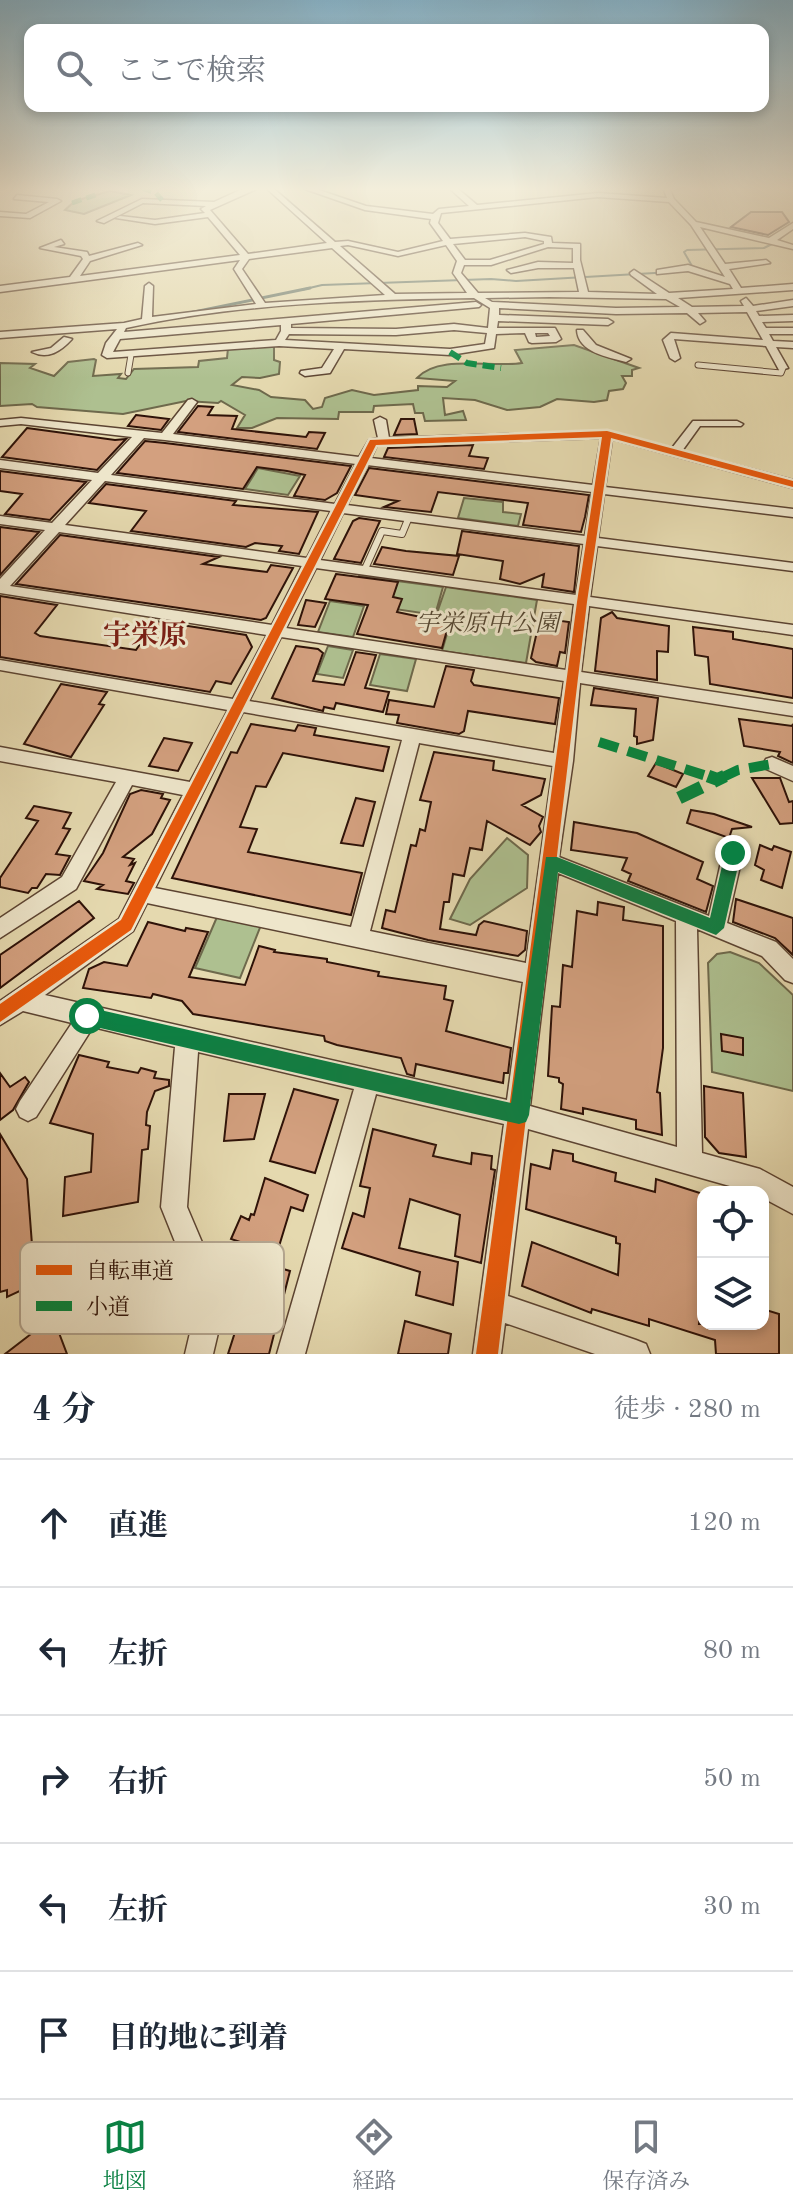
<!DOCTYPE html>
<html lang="ja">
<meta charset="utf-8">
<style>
body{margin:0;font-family:"Old Standard TT","Noto Serif JP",serif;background:#f6f6f7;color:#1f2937}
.controls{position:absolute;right:24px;bottom:24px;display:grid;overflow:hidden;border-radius:16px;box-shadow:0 4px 12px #0003}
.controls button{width:72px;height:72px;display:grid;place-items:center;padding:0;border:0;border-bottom:2px solid #e0e1e3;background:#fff;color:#1f2937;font:40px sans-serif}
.stop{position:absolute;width:24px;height:24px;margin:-18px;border:6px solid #0b8043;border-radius:50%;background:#fff}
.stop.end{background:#0b8043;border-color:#fff;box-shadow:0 2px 8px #0008}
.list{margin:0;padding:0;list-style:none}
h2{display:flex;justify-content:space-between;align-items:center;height:104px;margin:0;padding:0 32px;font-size:34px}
h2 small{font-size:26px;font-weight:400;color:#747a83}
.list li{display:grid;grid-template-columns:52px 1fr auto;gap:24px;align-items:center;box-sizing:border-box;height:128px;padding:0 32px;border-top:2px solid #e0e1e3}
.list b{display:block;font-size:30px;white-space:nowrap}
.list em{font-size:26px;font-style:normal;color:#747a83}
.icon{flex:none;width:44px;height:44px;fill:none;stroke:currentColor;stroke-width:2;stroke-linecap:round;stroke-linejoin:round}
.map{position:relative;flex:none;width:793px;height:1354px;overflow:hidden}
.search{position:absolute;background:#fff;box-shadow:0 4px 12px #0003;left:24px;right:24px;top:24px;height:88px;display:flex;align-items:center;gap:20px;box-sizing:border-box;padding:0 28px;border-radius:16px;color:#747a83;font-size:30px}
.sheet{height:744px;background:#fff}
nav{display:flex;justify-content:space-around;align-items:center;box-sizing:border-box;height:112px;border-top:2px solid #e0e1e3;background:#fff;font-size:22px;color:#747a83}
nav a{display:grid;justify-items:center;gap:4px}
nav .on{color:#0b8043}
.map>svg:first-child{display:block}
.green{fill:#aec090;stroke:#6e694c;stroke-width:2}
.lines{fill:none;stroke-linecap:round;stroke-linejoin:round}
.stream-far1{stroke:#6c7768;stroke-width:2}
.stream{stroke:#6c7768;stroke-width:3}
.building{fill:#d3a07f;stroke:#2e1208;stroke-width:2}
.service-far1-casing{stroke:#5c4432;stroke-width:7}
.service-casing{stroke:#5c4432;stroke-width:8}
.minor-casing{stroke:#5c4432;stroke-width:3}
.service-far1{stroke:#eee6cb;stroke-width:5}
.service{stroke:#eee6cb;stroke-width:6}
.minor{fill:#eee6cb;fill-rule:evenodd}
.quiet-far3{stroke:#00873e;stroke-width:5;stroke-dasharray:10 5;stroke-linecap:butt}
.quiet-far2{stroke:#00873e;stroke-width:6;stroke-dasharray:12 6;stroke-linecap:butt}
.quiet-far1{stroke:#00873e;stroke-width:10;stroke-dasharray:20 10;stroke-linecap:butt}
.quiet{stroke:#00873e;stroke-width:13;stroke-dasharray:25 13;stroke-linecap:butt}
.cycleway-casing{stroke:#eee6cb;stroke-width:5}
.cycleway{fill:#e8590c;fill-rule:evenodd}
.route{fill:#0b8043}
.labels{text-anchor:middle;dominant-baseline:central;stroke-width:6;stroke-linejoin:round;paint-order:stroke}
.park-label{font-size:24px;font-style:italic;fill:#544631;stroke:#eee6cb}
.quarter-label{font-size:28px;font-weight:bold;fill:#7a1f14;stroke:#eee6cb}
.key{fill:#eee6cb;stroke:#b4a690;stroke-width:2}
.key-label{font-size:22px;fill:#2e1208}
</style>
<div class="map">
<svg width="793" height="1354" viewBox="0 0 793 1354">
<rect width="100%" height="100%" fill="#e5d9af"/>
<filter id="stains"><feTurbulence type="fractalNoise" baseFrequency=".0025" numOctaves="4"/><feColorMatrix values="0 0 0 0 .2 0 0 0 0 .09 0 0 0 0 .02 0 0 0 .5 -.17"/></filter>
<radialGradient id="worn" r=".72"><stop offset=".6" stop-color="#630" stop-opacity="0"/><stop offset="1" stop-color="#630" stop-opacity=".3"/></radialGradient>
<path class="green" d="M110,191l21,4 -47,19 -19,-4 10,-9z
M274,345v15l6,2 -1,12 -19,4 -18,-1 -10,8 27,5 12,7 34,3 8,9 9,-2 3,-9 27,-8 22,5 44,-5v-4l29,1 8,-6 -38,-3c22,-24 74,-10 105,-15l-7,-13 59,-5 65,23 -7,2v6h-10l4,7 -3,6 -14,2 -2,9 -13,2 -37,-3 -17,8 -33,3 -32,-10 -32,-2 2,17 18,-4 3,9 -41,1 -2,-8h-8l-2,-9 -39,2 -1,6h-34l-1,7 -61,-1 -25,10h-15l8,-13 -24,-14 -3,2 -32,-2 -63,13 -86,-7 -5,-3 -32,2v-43l35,1 -5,4 24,8 14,-14 26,-3 2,1 -3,16 28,-2 -3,4 8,1 8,-10 64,-2 1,-6 28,-3 1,-10z
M258,468l42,8 -12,19 -43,-6z
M464,498l39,4v10l18,2 -3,12 -60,-8z
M359,576l84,11 -8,28 -87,-13z
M446,587l91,13 -11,63 -84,-12 10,-34 -15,-4z
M330,601l34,5 -11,31 -35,-5z
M328,646l25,4 -10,28 -26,-4z
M380,654l36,5 -9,32 -37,-6z
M507,838l21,17 -1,33 -57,37 -20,-6 20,-40z
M217,917l44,8 -21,53 -45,-10z
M730,952l29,11 34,32v96l-81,-19 -4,-109 9,-9z"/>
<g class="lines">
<path class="stream-far1" d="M777,241l16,-12
M301,290l21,-5 169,-6 25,2 173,-10 3,-5 -8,-14 3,-2 77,-2 10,-5"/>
<path class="stream" d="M148,318l41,-5 121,-25"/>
</g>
<path class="building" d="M751,212h31l7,10 -21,13 -37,-8z
M198,406l15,1 -5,8 29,1 -5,13 74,8 3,-5 16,1 -8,16 -139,-17z
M136,415l33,4 -8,11 -33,-4z
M401,419h13l3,15 -23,1z
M27,428l88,12 11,-1 -29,31 -95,-13z
M145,441l20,2 186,23 -14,27 -12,7 -31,-4 11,-21 -18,-4 -30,-4 -14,22 -126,-16z
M473,445l-4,11 19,2 -4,11 -100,-12 4,-9z
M369,468l220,27 -4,22 -4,15 -58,-7 5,-22 -90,-11 -7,20 -47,-5 14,-6 -43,-6z
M0,471l86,11 -36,38 -45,-6 17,-20 -22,-3z
M106,484l130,17 -3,4 85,7 -19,42 -20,-3 3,-5 -27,-3 -9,4 -115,-16 15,-20 -57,-8z
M359,518l21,3 -19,42 -27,-4 19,-38z
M0,527l39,5 -39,43z
M462,531l117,15 -5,46 -32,-5 2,-13 -24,10 -20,-5 3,-18 -46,-7z
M60,535l159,22 -16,7 64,8 4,-7 22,3 -27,50 -5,2 -245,-36z
M382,547l24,4 53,5 -6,19 -79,-11z
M336,574l62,8 -5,15 9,2 -5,13 52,11 -7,25 -85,-14 11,-29 -43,-6z
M0,596l57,9 -22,28 5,3 96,14 20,-29 90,14 6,12 -21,37 -15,-3 -6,11 -210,-35z
M306,600l20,3 -11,24 -17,-2z
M612,612l5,6 52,8 -1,26 -11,-1v29l-62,-9 6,-53z
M540,618l29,4 -4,31 -5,-1 -3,14 -21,-4 -5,-4z
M693,627l40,5v7l60,10v49l-83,-14 -2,-27 -13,-2z
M296,646l22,3 5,4 -10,28 31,4 12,-33 20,3 -11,33 24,4 -6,20 -47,-9 -2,6 -10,-2 -1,4 -51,-13z
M446,666l28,4 -3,11 3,4 85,13 -4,26 -87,-13 -4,20 -5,3 -62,-11 2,-8 -13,-1 3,-14 45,7z
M61,684l46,8 -8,12 5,1 -33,52 -47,-13z
M594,688l64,10 -5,42 -16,4v-7l-3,-1 2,-27 -45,-4z
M739,719l53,7 1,-2v39l-15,-7 2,-4 -36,-6z
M251,724l44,7 3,-6 18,3 -2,7 75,12 -6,24 -100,-18 -17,34 -10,-1 -16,41 17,2 -9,23 114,21 -11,42 -179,-37 59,-126 6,1z
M164,738l28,5 -14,28 -29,-5z
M434,752l60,9 -1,9 52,9 -4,16 -19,10 21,12 -4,9 2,6 -11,13 -43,-24 -5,29 -12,-2 -6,28 -11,-2 -4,28h-5l-4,27 36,6 3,-10 5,-4 43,10 -2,19 -7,6 -90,-16 -46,-12 4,-18 9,2 16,-67 5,1 4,-17 5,2 6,-29 -11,-2z
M656,763l27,11 -7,13 -28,-11z
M752,778h28l9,24 4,-1v22l-13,1z
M141,790l22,4 -2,4 9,2 -18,34 -29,23 11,2 -4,6 5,-2 -9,18 8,2 -6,11 -31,-5 6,-4 -19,-4 19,-28 27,-59z
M356,798l19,4 -12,44 -22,-3z
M34,806l37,7 -8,15 7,1 -14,25 14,2 -10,19 -14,-1 -9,14h-5l-4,5 -28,-6v-9l38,-57 -12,-3z
M691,810l23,4 38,13 -20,2 -3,9 -42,-15z
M574,822l63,11 66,29 -6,17 16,7 -7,26 -78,-31 3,-7 -9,-4 5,-12 -56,-8z
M760,845l12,5 2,-4 17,6 -9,36 -21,-8 3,-10 -9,-5z
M736,899l57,19v37l-18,-17 -42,-16z
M79,901l15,17 -94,70v-33z
M598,902l26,5 -1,13 40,6v122l-6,44 3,1 2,42 -26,-6v-9l-53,-12v6l-22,-5 2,-25 -4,-2v-4l-11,-2 4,-70 8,1 3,-42 9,2 5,-56 20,4z
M148,922l37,9 1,-3 22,4 -19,45 56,8 14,-39 16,4 -1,2 53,7v3l52,10 -1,4 68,10 -2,13 9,2 -7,30 65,17 -3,25h-4l-1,10 -87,-19 -2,12 -7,-2 -6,-16 -64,-13 -12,-4 -1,-5 -131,-22 -11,-13 -29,-7 -2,4 -68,-10 6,-19 15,-7 23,4z
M721,1034l22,4v17l-21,-4z
M79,1055l30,7 -2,5 31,6 3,-5 15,4 -2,6 15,2v6l-14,5 -8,21 -1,13 4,1 -2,23 -6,1 -4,52 -75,14 2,-39 26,-5 2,-38 -43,-11z
M0,1073l10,14 15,-10 4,5 -16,28 -13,10z
M704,1086l39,7 3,64 -27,-4 -14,-16z
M294,1089l44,11 -23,73 -45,-12z
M229,1094h36l-11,45 -30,2z
M373,1129l63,16 -3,11 38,8 1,-11 20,3 -1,13 4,1 -14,93 -26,-7 5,-41 -50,-16 -11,49 59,14 -5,43 -37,-10 4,-23 -78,-24 11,-35 11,4 6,-29 -10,-2z
M0,1134l27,45 8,105 -28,13v-7l-7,2z
M553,1150l20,4v7l43,12 -1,8 40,11 1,-13 47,15 -4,52 3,1 1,38 -4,39h64v-15l16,5v40h-63l-1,-14 -66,-21v7l-57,-17 -1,4 -69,-27 10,-44 86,33 2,-31 -4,-1v-6l-90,-28 5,-45 19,5z
M265,1178l43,17 -5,16 -12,-4 -18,59 17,5 -21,83h-41l7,-22 -5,-2 13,-42 -14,-5 11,-41 -9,-3 10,-23 8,4 2,-6 3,1z
M53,1317l14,37h-62z
M405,1321l46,13 -3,20h-50z"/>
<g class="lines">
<g class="service-far1-casing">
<path id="service-far1" d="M698,365l83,8 2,-5
M128,373l3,-18"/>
</g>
<g class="service-casing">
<path id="service" d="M364,571l18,-40 20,3 7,-17"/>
</g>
<g class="minor-casing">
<path id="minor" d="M259,188l-49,22 38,44 79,-11 -61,-55h7l62,54 13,-1 50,11 45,-11 -13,-18 1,-4 -66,-9 -63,-22h11l53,18 67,8 6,-5 30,-3 -20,-18h8l20,17 121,-12 69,5 -3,-8 5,-2 5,11 22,23 73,16 24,-15v6l-16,11 16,5v4l-93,-22 25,37 41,-4 4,3 -41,6 12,19 52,-4v6l-115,8 14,9 52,-1 -3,-5 5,-3 7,8 40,-6v6l-37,5 3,5 34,-1v6l-31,1 4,6h27v6h-24l4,7 20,1v6l-17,-1 12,21 -9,2 -13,-24 -92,-7 6,19 -5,3 -5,-3 -7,-18 8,-7 92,7 -16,-28 -49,1 7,8 -5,3 -13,-11 -71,1 -117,-6v7l109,4 5,3 -5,3 -110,-4 -1,7h58l6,11 -5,3 -24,1 -3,-1 -4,-9 -29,1 -2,14 -44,7 -106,-6 -14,24 -25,3 -5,-3 1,-2 21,-3 12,-19 -55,-3 -172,12 -5,-3 4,-12 11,-14 -117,9v-6l124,-9 18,-4 3,-33 4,-3 4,3 -1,31 104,-13 -22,-35 6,-9 -240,32v-6l70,-9 13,-18 -2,-3 -41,-8 21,-8 3,4 -10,3 33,5 2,4 49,-13 4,2 -52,16 -10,15 160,-21 -32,-38 -53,7 -39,-6 4,-2 35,4 50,-7 -4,-4 5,-3 -63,-3 -39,20 -7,-2 45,-22 72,3 26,-12zM598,197l71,5 22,23 34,52 -37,-12 -31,5v4l31,-3 42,13 3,5 -64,4 -35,-23 -4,3 1,2 26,19 -69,-2 -8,-32v-16l-28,-1 -1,-6 -26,-4 -75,6 -12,-16 3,-10zM525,237l19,4v3l-54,16h-25l-12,-16zM348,245l50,11 48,-11 11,16 -4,12 14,20 -72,1 -55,-48zM548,247l25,1v15l-35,-1 -31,8 4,3 27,-5h36l5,24 -101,1 -17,-20 3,-8h27zM332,248l53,47 -120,8 -23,-34 7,-10zM549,297l117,2 14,8 -64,1 -124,-6 -7,-4zM474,298l16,10 -2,20 -34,-4 -58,5 -105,-1v-4l188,-17 2,-2 -5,-3 -352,30 2,-4c112,-25 233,-28 348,-30zM281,325v6l-5,9 -163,12 7,-13zM454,330l33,3 -2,11 -35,5 -165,-9 4,-6 107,1zM535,333h13l2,3 -14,1z
M17,195l40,4 4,2 -31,17 -30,-2v-4l26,2 23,-12 -35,-3z
M577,330h6l13,15 35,14 -5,3c-19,-5 -48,-10 -49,-32z
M64,337l8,2c-11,12 -24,21 -40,13l19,-4z
M192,399l5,3 -24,32 186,23 10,-17 9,-2 -4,-18 6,-3 6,3 3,18 218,-7 65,17 21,-27h44l6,3 -2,2h-41l-18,25 111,29v8l-181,-49 -7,48 188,22v8l-189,-23 -6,44 195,25v8l-196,-25 -7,51 203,28v10l-204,-29 -8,66 212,32v12l-213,-33 -7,78 -14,96 150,59 14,-63 3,-6 7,-2 7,2 3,6 -16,70 49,19 17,17v24l-8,-3 -23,-24 -65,-27 5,224 58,16 33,18v27l-30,-16v-6h-12l-223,-63 -20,167 128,44 10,4 4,10h-55l-90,-31 -4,31h-28l31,-230 -128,-30 -71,260h-28l77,-265 -156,-37 -11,155 39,92 -13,55h-28l13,-55 -37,-92 14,-160 -82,-20 -57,90 -8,4 -8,-4 -4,-8 4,-8 52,-78 -49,-12 -23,14v-24l119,-82 64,-124 -51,-10 -56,104 -76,49v-20l62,-41 54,-95 -116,-21v-14l190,35 38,-72 -228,-40v-10l233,39 34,-64 -267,-42v-14l45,-49 -45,-6v-8l52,7 40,-43 -92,-12v-8l98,13 34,-36 -111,-13 -21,2v-6l21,-2 141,15 26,-33zM144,438l21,2 191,24 -21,40 -224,-29zM601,438l-8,47 -222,-27 6,-13zM367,465l225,27 -7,44 -238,-31zM105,481l226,30 -24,47 -242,-33zM343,513l241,31 -8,51 -256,-35zM59,532l243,34 -30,59 -262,-39zM316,568l258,36 -8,66 -280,-42zM281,637l283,44 -10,72 -305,-52zM243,712l159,28 -51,187 -196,-39zM419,743l134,23 -27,197 -156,-32zM558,873l118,48 1,226 -147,-41zM147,903l376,79 -16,118 -462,-105 88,-64z
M772,757l21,9v15l-27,-12 -3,-5 3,-5z"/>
</g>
<use href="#service-far1" class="service-far1"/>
<use href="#service" class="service"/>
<use href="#minor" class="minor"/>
<path class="quiet-far3" d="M142,188l14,5 6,7
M72,203l26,-9"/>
<path class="quiet-far2" d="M450,352l17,11 34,5"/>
<path class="quiet-far1" d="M599,742l114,36
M721,778l17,-8 34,-6"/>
<path class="quiet" d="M708,776l11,4
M679,798l46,-22"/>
<g class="cycleway-casing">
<path id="cycleway" d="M607,431l186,50v6l-182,-49 -24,164 -89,752h-22l101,-752 25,-165 -226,8 -245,485 -131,92v-18l121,-84 249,-480z"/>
</g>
<use href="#cycleway" class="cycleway"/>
</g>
<linearGradient id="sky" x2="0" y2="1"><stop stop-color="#87b6ce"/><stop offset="0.5" stop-color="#f3eedb"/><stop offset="1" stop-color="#f3eedb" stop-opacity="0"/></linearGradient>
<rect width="793" height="378" fill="url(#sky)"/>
<path class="route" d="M733,847l8,6 -17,75 -8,7 -158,-63 -29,243 -3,7 -7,2 -432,-99 -7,-3 -2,-6 2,-6 7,-3 424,96 35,-246h11l153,61 15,-65z"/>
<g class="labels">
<g class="park-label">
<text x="487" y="625">宇栄原中公園</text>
</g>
<g class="quarter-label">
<text x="145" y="637">宇栄原</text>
</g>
</g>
<rect x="20" y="1242" width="264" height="92" rx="12" class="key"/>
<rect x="36" y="1265" width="36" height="10" fill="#e8590c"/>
<rect x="36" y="1301" width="36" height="10" fill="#00873e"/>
<g class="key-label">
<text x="86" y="1278">自転車道</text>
<text x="86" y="1314">小道</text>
</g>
<rect width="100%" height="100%" filter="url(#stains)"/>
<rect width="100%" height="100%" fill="url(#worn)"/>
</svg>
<div class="controls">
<button><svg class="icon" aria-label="locate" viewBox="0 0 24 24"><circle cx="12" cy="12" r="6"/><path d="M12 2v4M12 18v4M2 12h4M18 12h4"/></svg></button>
<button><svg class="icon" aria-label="layers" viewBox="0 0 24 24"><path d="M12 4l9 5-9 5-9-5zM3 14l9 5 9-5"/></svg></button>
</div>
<div class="stop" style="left:87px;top:1016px"></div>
<div class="stop end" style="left:733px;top:853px"></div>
<div class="search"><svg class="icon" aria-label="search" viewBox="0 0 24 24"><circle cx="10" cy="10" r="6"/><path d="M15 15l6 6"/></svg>ここで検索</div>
</div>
<section class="sheet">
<h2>4 分<small>徒歩 · 280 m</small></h2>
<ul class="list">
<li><svg class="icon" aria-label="ahead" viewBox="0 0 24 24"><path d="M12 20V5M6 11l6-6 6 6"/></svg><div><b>直進</b></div><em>120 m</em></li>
<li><svg class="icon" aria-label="left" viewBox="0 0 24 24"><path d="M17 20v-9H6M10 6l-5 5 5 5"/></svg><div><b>左折</b></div><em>80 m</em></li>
<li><svg class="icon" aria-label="right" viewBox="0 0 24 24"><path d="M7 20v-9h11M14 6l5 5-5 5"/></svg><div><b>右折</b></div><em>50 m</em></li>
<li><svg class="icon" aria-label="left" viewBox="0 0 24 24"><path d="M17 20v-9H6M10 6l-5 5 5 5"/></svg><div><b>左折</b></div><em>30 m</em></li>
<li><svg class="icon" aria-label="arrive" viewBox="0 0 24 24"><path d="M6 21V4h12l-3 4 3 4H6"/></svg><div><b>目的地に到着</b></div></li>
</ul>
</section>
<nav>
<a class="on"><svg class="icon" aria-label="map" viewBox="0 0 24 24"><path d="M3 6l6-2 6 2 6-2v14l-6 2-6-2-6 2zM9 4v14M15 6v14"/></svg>地図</a>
<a><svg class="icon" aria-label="directions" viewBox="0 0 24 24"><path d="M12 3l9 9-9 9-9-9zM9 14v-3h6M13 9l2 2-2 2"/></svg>経路</a>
<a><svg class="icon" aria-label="saved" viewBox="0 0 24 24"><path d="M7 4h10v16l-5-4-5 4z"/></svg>保存済み</a>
</nav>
